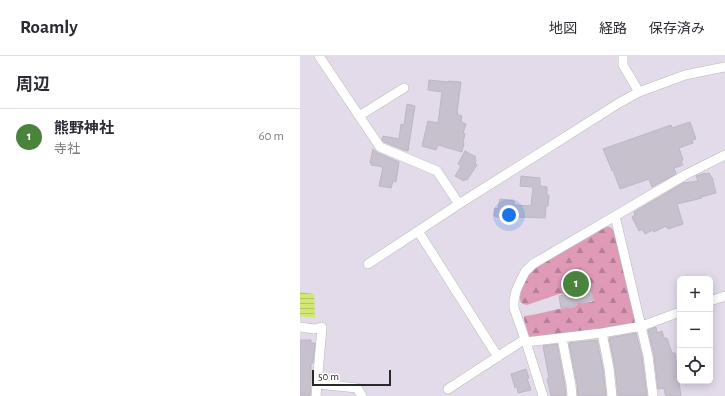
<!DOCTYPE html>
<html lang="ja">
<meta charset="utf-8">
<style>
body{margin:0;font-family:"Alegreya Sans","Noto Sans JP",sans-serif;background:#f2f2f3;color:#2b2b33}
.controls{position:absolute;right:12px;bottom:12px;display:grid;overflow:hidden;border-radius:6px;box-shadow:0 2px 10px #0003}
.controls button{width:36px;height:36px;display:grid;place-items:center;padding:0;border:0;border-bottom:1px solid #e1e1e2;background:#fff;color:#2b2b33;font:20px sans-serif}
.scale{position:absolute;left:12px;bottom:10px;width:79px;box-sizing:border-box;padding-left:4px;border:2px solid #292929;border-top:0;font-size:11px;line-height:14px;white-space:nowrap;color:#292929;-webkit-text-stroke:3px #fff;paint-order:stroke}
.you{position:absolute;left:209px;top:159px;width:14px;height:14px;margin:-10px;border:3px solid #fff;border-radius:50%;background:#1a73e8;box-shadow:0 0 0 6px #1a73e833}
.badge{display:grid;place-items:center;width:26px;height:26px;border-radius:50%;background:#4a833b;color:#fff;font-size:13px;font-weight:700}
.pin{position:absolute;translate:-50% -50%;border:2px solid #fff;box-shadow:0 1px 4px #0006}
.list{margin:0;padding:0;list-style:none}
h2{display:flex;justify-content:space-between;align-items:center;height:52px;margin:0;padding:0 16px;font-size:17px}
h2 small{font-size:13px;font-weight:400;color:#7c7c81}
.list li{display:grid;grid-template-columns:26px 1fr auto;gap:12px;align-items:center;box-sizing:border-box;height:56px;padding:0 16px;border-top:1px solid #e1e1e2}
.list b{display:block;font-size:15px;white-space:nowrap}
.list p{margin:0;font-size:13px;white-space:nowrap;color:#7c7c81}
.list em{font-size:13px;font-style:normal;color:#7c7c81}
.icon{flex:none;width:22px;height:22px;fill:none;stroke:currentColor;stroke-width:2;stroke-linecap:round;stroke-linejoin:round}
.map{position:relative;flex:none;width:425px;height:340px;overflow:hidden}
header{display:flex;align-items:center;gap:24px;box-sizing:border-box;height:56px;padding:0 20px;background:#fff;border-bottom:1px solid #e1e1e2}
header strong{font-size:19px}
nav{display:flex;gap:22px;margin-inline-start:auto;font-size:14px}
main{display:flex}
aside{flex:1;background:#fff}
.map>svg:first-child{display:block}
.forest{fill:url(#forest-firs)}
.water{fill:url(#water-rules)}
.building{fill:#c7c0cd;stroke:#beb5c5}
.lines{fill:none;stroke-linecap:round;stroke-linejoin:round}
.minor-casing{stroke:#b3bcaf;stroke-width:10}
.minor{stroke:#fff;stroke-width:9}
</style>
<header>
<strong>Roamly</strong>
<nav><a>地図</a><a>経路</a><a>保存済み</a></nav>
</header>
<main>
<aside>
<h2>周辺<small></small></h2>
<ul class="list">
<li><span class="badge">1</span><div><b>熊野神社</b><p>寺社</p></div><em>60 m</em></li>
</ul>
</aside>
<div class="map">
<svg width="425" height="340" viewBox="0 0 425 340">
<defs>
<pattern id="forest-firs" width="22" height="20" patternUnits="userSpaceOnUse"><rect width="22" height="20" fill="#de9ab7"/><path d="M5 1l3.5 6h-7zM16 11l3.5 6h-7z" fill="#b47e95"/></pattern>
<pattern id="water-rules" width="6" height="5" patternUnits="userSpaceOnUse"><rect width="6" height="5" fill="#d2e774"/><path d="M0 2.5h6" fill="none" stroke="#b4c664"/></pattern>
</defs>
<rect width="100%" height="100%" fill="#e3dbea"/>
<path class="forest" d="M306,171c4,-1 6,1 8,4l21,90 -2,3 -3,2 -101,11 -5,-18v-3l8,-1 27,-6 16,-2 3,-4 14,-1 2,-2 -3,-9h-4l-28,3 -32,11c-5,-1 -7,-2 -7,-8 0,-10 8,-23 16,-29 6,-5 14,-9 21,-13 16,-9 33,-18 49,-28z"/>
<path class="water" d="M0,236l14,2 1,24 -15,-2z"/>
<path class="building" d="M129,24l19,2 1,-1 12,1 -4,31h1v2l4,1 -1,6 5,2 -3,9 2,1 -2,8 1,1 -2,9 -24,-7 -2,5 -14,-4 6,-25 10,2 4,-31 -14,-2z
M107,48l8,2 -7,45 -4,-1 -20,-8 -2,-2 1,-4 16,3 2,-15 3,1z
M390,66l6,17 -4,1 1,3 -14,5 4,12 -2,1 2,4 -9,3 2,6 -24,13 -3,-8 -29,10 -7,-19 -1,1 -1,-3 -8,-19 68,-24 1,3z
M73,93l5,4 21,9 -3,20 -3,-1 -2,7 -12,-2 4,-19 -12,-2 1,-2h-2z
M165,95l11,6 -1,2 1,1 -1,3 2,2 -10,15 -2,-1 -1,2 -9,-5 6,-10 -3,-2z
M405,117v1l4,-1 2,4h1l4,16 -15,4 1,1 -8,2 -17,4 6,20 -15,5 -2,-3 -12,6 -1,-2 -8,4 -3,-5 -3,2 -7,-14 3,-2 -1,-3 49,-29 15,-2 -2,-5z
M221,120l19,2v8l7,1v8h2l-1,11h-2l-1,12 -30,-1 -1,4 -20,-5 1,-8 3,1 2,-10 14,2v4l17,1 2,-19 -13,-1z
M291,235l2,9 -18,4 1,2 -15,2 -2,-12 14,-3 1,2z
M356,271l1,6 5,-2 2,7h3l5,15h3l6,43h-15v-2h-1l-1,-6 -6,1 -4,-34 -6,-25z
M336,277l6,24 5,39h-29l-3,-29 -6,-29z
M0,284h11v3h4l-2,20h-2v16l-1,17h-10z
M297,284l6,29 3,27h-28l-1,-12 -8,-41z
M257,288l8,42 1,10h-15l-4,-17 2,-1 -6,-32z
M226,313l3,9h-2l4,12 -13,3 -1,-6 -2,1 -4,-14z"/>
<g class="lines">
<g class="minor-casing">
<path id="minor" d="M19,0l61,91 57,24 22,33
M323,0v9l16,27
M59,60l45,-28
M315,160l33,140 5,40
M118,175l80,126
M68,208l91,-60 160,-101 20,-11 46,-17 40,-8
M410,245l15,-5
M0,271l14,2 8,-2 -6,69
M302,277l7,35 3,28
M262,282l9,47 1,11
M226,286l76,-9 40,-7 38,-14
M17,328l40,4 5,8
M148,333l77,-50
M243,340l-17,-54 -12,-34v-8l2,-9 5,-11 4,-8 8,-8 152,-89 40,-20"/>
</g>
<use href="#minor" class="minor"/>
</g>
</svg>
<div class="controls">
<button>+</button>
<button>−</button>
<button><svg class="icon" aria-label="locate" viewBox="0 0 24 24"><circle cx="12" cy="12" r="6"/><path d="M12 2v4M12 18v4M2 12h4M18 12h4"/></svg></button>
</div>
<div class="scale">50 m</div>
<div class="you"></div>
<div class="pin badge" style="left:276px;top:228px">1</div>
</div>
</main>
